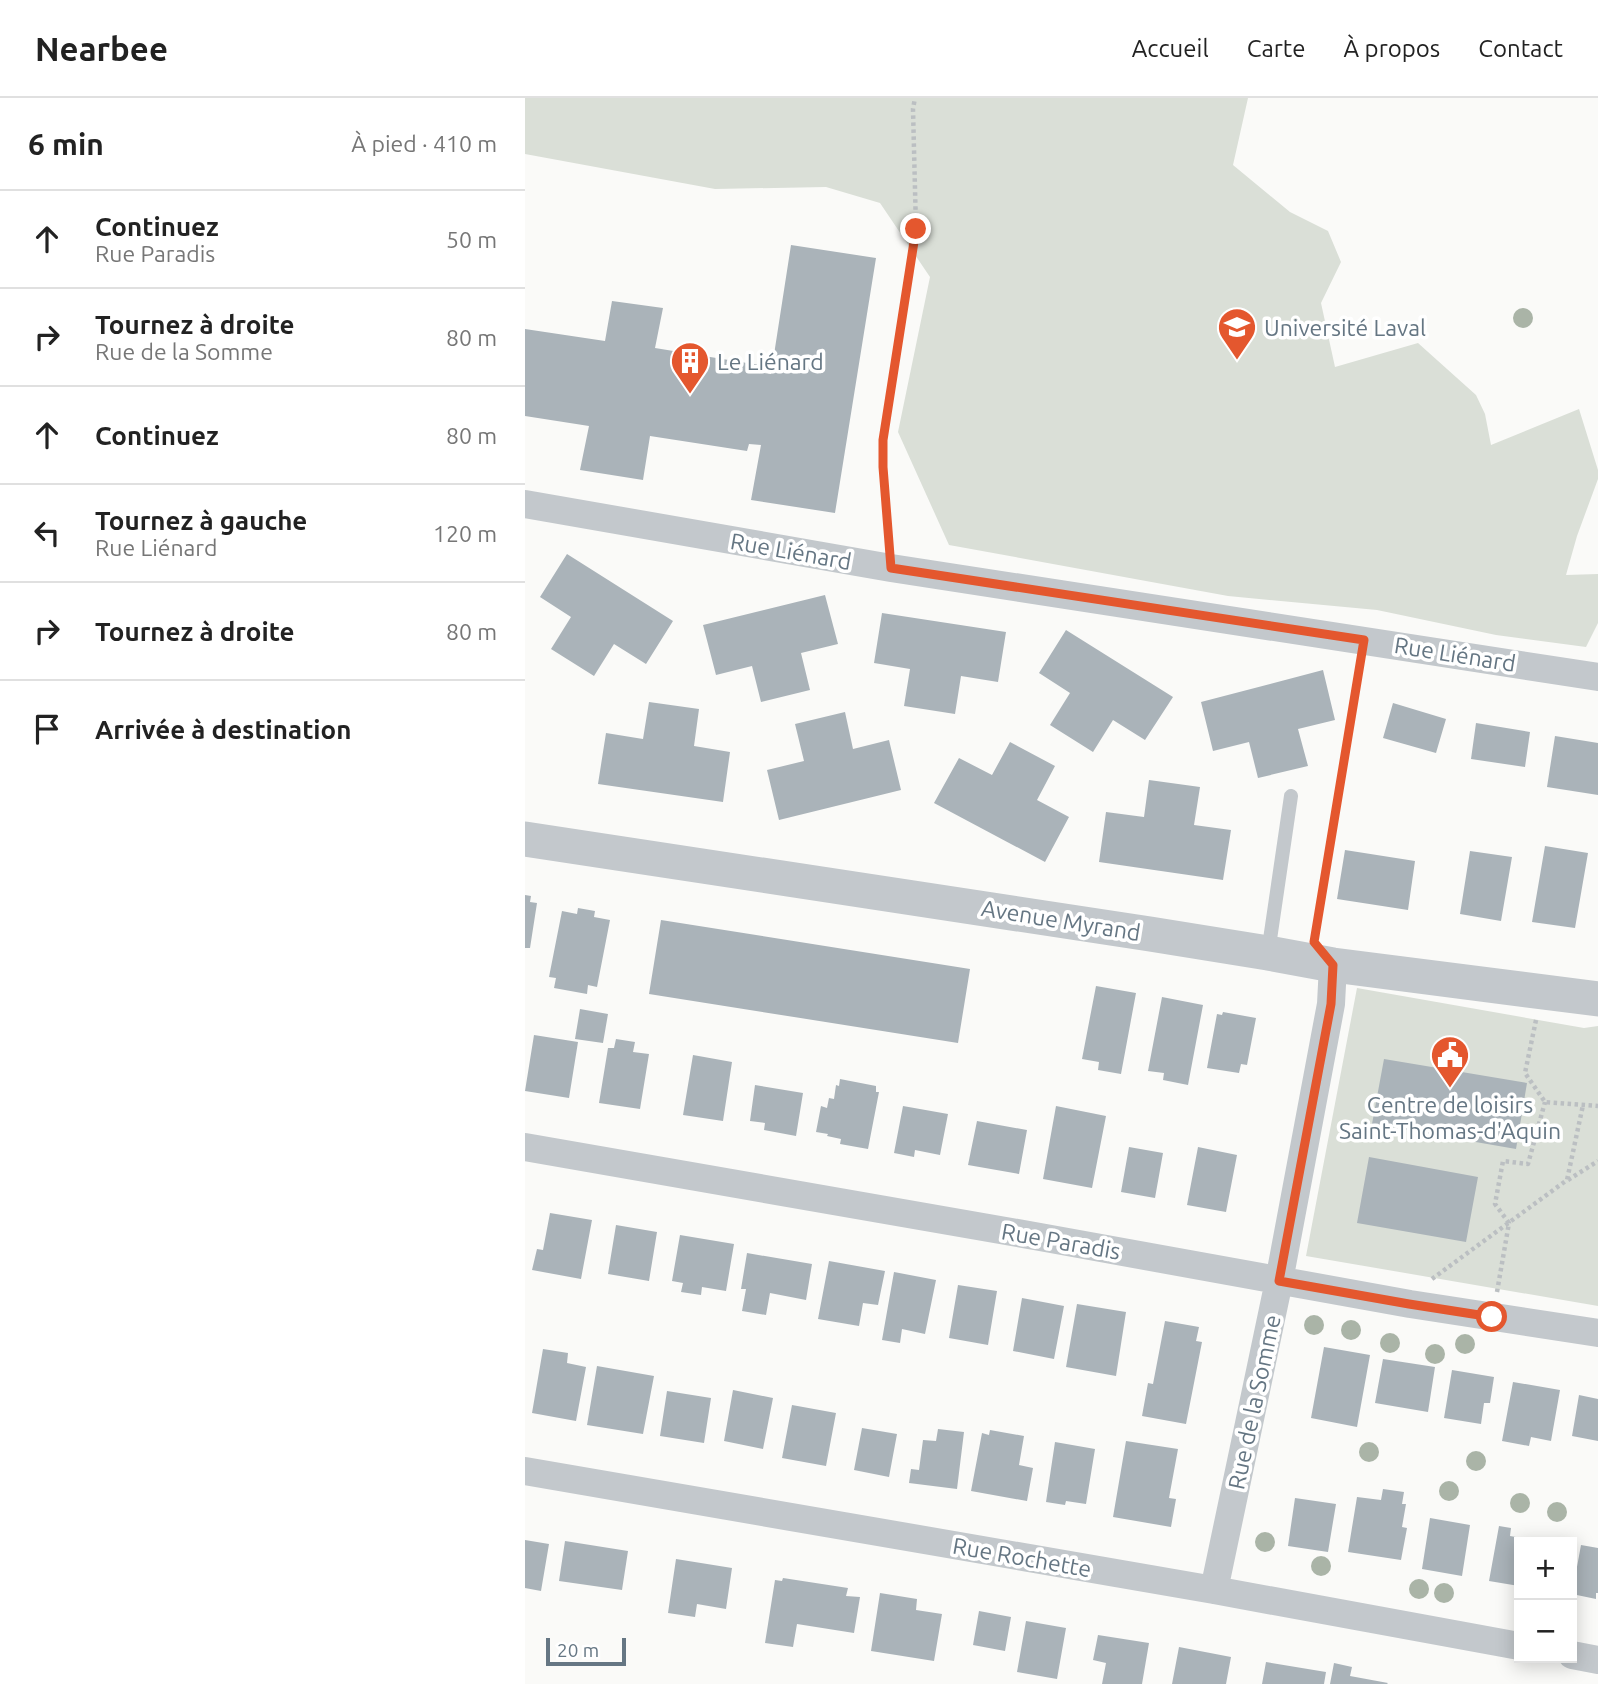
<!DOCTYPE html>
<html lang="fr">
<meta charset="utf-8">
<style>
body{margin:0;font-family:Ubuntu,sans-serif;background:#f2f2f2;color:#222}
.controls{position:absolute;right:21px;bottom:21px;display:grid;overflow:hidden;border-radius:0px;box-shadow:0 4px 18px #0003}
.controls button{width:63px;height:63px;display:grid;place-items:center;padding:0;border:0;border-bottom:2px solid #e0e0e0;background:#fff;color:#222;font:35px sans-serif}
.scale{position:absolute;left:21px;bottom:18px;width:80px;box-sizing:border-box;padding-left:7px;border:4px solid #657683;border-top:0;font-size:19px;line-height:24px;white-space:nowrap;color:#657683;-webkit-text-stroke:5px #fff;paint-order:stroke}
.stop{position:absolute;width:21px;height:21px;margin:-16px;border:5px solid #e4572e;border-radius:50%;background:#fff}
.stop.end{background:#e4572e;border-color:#fff;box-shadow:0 2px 7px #0008}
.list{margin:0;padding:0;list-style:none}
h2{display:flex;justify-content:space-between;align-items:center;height:91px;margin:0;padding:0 28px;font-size:30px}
h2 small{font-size:23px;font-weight:400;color:#767676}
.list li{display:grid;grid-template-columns:46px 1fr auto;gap:21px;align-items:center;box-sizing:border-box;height:98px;padding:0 28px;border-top:2px solid #e0e0e0}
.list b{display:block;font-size:26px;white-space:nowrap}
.list p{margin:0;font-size:23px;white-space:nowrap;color:#767676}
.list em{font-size:23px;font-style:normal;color:#767676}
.icon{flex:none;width:38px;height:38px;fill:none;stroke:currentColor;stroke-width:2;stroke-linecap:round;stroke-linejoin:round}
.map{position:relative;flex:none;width:1073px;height:1586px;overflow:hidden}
header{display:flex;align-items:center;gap:42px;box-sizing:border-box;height:98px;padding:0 35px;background:#fff;border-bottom:2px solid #e0e0e0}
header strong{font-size:33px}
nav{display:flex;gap:38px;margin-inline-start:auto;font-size:24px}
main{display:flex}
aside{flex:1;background:#fff}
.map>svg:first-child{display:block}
.green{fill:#dadfd7}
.building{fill:#aab3b9}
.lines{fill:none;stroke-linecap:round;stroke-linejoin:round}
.path{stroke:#bbbfc2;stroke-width:4.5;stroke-dasharray:3.5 3.5;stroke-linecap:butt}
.service{stroke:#c3c8cc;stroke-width:14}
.minor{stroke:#c3c8cc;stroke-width:28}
.tertiary{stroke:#c3c8cc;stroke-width:35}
.tree{fill:#aab4a7}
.route{stroke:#e4572e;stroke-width:9}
.labels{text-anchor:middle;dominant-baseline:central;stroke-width:7;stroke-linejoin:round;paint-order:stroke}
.poi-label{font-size:23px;fill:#657683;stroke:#fff;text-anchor:start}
.street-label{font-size:23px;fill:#657683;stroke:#fff}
</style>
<header>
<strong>Nearbee</strong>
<nav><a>Accueil</a><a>Carte</a><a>À propos</a><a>Contact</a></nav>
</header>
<main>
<aside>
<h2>6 min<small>À pied · 410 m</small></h2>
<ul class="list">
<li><svg class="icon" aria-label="ahead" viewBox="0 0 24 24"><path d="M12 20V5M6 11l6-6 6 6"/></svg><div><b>Continuez</b><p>Rue Paradis</p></div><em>50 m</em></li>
<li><svg class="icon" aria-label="right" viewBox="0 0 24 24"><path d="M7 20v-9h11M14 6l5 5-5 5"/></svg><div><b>Tournez à droite</b><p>Rue de la Somme</p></div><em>80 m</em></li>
<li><svg class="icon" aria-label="ahead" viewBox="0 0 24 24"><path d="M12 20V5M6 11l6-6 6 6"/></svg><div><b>Continuez</b></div><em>80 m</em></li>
<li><svg class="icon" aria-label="left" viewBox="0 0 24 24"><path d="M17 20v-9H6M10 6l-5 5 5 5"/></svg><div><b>Tournez à gauche</b><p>Rue Liénard</p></div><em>120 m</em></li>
<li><svg class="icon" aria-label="right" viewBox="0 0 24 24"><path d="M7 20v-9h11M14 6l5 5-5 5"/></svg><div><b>Tournez à droite</b></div><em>80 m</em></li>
<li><svg class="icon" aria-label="arrive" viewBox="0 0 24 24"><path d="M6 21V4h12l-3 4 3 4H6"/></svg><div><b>Arrivée à destination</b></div></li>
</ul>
</aside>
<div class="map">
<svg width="1073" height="1586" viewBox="0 0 1073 1586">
<rect width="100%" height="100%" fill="#fafaf8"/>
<path class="green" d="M0,0h723l-15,67 57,47 38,19 13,31 -20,41 14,64 83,-24 58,52 9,19 6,31 88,-36 19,61v9l-21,57 -11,39 32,-1v49l-12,24 -90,-12 -119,-25 -149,-14 -279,-51 -51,-113 32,-155 -50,-74 -54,-16 -111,2 -190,-35z
M832,890l227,40 14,-2v280l-292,-50z"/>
<path class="building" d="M266,147l85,13 -41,255 -84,-13 10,-55 -12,-1 -2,7 -97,-15 -7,44 -63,-10 9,-44 -64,-10v-87l80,12 7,-40 51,7 -8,40 110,18 -1,7 7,1z
M42,456l106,67 -27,43 -32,-20 -20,32 -43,-27 20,-32 -31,-20z
M300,497l13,49 -37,9 9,37 -49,12 -9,-36 -36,9 -13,-50z
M357,515l124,19 -8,50 -37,-6 -6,38 -51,-8 6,-37 -36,-6z
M541,532l107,67 -28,43 -32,-20 -20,32 -43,-27 20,-32 -31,-20z
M798,572l12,50 -37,9 10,37 -50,12 -9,-36 -36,9 -12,-49z
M124,604l50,7 -5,37 36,6 -7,50 -125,-18 8,-51 37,6z
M868,605l53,16 -10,34 -53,-15z
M320,614l8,37 36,-9 12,50 -122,30 -12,-50 37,-9 -9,-37z
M951,625l54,9 -5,35 -54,-8z
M1030,638l43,7v52l-51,-8z
M485,644l45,24 -18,34 32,17 -24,45 -111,-59 25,-45 33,17z
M624,682l51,7 -6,38 37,5 -8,50 -124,-18 7,-50 38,5z
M1020,748l43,7 -13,75 -43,-6z
M820,752l70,11 -7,49 -71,-11z
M945,753l42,6 -11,64 -41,-7z
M0,797l6,1 -1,6 7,1 -7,45h-5z
M53,810l17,3 -1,6 16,3 -13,67 -9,-2 -1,9 -33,-6 2,-10 -7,-1 13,-66 15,3z
M136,822l309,49 -12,74 -309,-49z
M571,888l40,7 -15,81 -23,-4 1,-8 -17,-3z
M637,899l41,8 -15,80 -25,-5 1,-7 -16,-2z
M55,911l28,5 -5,29 -28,-4z
M698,914l33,6 -9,47 -6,-1 -2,9 -32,-5 10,-54 5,1z
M9,937l44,7 -9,56 -44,-7z
M91,941l19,3 -2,10 16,2 -9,55 -41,-6 9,-55h6z
M168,957l39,7 -9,59 -40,-6z
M859,961l143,24 -11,66 -144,-25z
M315,981l36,7v6h3l-11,57 -28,-5 1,-5 -14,-3 1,-2 -12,-2 5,-26 6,2 2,-10 5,1 2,-14 3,1z
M230,987l48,8 -7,43 -32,-6 1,-7 -15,-2z
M378,1008l45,8 -8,41 -25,-5 -1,7 -20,-4z
M531,1008l50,10 -14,72 -49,-9z
M452,1023l50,9 -8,44 -51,-9z
M604,1049l34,6 -8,45 -34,-6z
M673,1049l39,8 -11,57 -39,-7z
M844,1059l109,20 -12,65 -109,-19z
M25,1115l42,7 -11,59 -49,-9 5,-21 6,1z
M91,1127l41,7 -8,49 -41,-7z
M155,1137l54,9 -8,47 -24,-4 -1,8 -20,-3 2,-9 -11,-2z
M222,1155l65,11 -6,36 -36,-7 -4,22 -24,-4 4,-22h-5z
M304,1163l56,10 -7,34 -15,-2 -4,23 -41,-7z
M369,1174l42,8 -11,54 -23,-5 -2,14 -18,-3z
M433,1187l39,6 -9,54 -39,-7z
M497,1200l42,8 -10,53 -41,-8z
M552,1206l49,8 -10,64 -50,-9z
M640,1223l34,6 -3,14 6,1 -16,82 -44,-8 6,-33 5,1z
M799,1249l46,8 -13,72 -46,-9z
M18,1251l25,4 -1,10 19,4 -10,54 -44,-8z
M858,1261l52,8 -7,45 -53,-9z
M72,1268l57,10 -11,58 -56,-9z
M927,1272l42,7 -4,26h-6l-3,21 -37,-6z
M988,1284l47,8 -9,51 -20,-4 -2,9 -27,-5z
M208,1292l40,8 -10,51 -39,-8z
M142,1293l44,7 -7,45 -44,-7z
M1054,1297l19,4v42l-26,-5z
M267,1307l44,8 -10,53 -44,-8z
M337,1330l35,6 -8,43 -35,-7z
M413,1331l26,3 -7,57 -48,-6 2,-14 8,1 4,-30 13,1z
M465,1332l34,6 -5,29 14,3 -6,33 -56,-10 11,-58 7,2z
M601,1343l52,8 -9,49 7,1 -5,28 -58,-10z
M530,1344l40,7 -9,55 -20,-3 -1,4 -19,-3z
M858,1391l21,3 -2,12h4l-4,23 5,1 -6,32 -53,-8 9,-55 24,3z
M770,1400l41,6 -8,48 -40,-6z
M905,1420l40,7 -8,51 -40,-7z
M974,1428l12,2 -1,8 30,5v1h-21v44l-30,-5z
M0,1442l24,4 -8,47 -16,-3z
M40,1443l63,10 -6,39 -63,-9z
M1056,1447l17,3v45h-2v6l-24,-5z
M151,1461l56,9 -6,41 -29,-5 -2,13 -27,-4z
M258,1480l65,10 -2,8 14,1 -6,36 -57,-9 -4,23 -28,-4 10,-63 7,1z
M355,1495l37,6 -1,11 26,4 -8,47 -63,-10z
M454,1513l32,6 -6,34 -32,-6z
M501,1523l40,7 -9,51 -40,-7z
M573,1537l51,8 -7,41h-40l4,-21 -13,-3z
M654,1549l52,10 -5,27h-54z
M741,1564l60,10 -2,12h-62z
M809,1565l18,4 -2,9 38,7 -1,1h-57z"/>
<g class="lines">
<path class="path" d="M364,445l-6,-76v-27l33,-211 -3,-120 2,-11
M791,834l43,-267
M1011,922l-11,53 20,29 53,4
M1043,1082l30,-19
M907,1181l135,-99 16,-75
M972,1194l12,-69 -14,-19 8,-43 25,3 17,-62"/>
<path class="service" d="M743,855l23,-157"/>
<path class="minor" d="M0,406l366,64 707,109
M0,1049l515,90 370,67 188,29
M0,1373l689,119 305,56
M689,1492l65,-309 52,-277 2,-39
M1047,1557l26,5"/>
<path class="tertiary" d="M0,741l625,95 118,19 65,12 265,34"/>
</g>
<g class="tree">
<circle cx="998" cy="220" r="10"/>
<circle cx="789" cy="1227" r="10"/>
<circle cx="826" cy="1232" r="10"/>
<circle cx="865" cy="1245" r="10"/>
<circle cx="940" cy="1246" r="10"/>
<circle cx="910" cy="1256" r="10"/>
<circle cx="844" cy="1354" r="10"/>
<circle cx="951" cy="1363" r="10"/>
<circle cx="924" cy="1393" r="10"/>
<circle cx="995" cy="1405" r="10"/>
<circle cx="1032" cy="1414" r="10"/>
<circle cx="740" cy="1444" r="10"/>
<circle cx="796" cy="1468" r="10"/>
<circle cx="894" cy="1491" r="10"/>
<circle cx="919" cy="1495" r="10"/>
</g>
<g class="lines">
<path class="route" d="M391,131l-33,211v27l8,101 473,72 -50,302 19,23 -2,39 -52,277 130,23 83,13"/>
</g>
<defs>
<g id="university-pin" transform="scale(2.0125)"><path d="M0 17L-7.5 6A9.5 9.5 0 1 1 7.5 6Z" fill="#e4572e" stroke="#fff"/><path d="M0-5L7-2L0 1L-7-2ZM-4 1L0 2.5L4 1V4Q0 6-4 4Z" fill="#fff"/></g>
<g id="building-pin" transform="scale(2.0125)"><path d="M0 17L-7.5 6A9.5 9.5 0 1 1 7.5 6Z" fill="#e4572e" stroke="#fff"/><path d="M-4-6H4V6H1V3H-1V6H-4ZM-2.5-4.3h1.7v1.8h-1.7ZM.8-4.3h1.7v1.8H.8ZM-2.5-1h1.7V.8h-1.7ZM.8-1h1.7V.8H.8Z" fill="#fff"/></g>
<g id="civic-pin" transform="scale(2.0125)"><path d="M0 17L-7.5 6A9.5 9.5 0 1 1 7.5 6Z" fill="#e4572e" stroke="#fff"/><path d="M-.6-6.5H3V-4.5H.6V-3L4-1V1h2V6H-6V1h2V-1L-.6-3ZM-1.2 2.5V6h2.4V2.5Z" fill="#fff"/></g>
</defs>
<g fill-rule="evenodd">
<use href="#university-pin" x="712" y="229"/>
<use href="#building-pin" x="165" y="263"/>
<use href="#civic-pin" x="925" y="957"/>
</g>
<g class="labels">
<g class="poi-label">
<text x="739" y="229">Université Laval</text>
<text x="192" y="263">Le Liénard</text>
<text x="925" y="1006" text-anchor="middle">Centre de loisirs<tspan x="925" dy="26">Saint-Thomas-d'Aquin</tspan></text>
</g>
<g class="street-label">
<text transform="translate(266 453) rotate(10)">Rue Liénard</text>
<text transform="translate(930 556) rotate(9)">Rue Liénard</text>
<text transform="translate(536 822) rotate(9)">Avenue Myrand</text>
<text transform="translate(536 1143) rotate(10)">Rue Paradis</text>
<text transform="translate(729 1304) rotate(-78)">Rue de la Somme</text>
<text transform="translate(497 1459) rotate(10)">Rue Rochette</text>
</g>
</g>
</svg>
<div class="controls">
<button>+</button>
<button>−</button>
</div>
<div class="scale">20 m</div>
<div class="stop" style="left:967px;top:1219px"></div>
<div class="stop end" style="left:391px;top:131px"></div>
</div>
</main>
